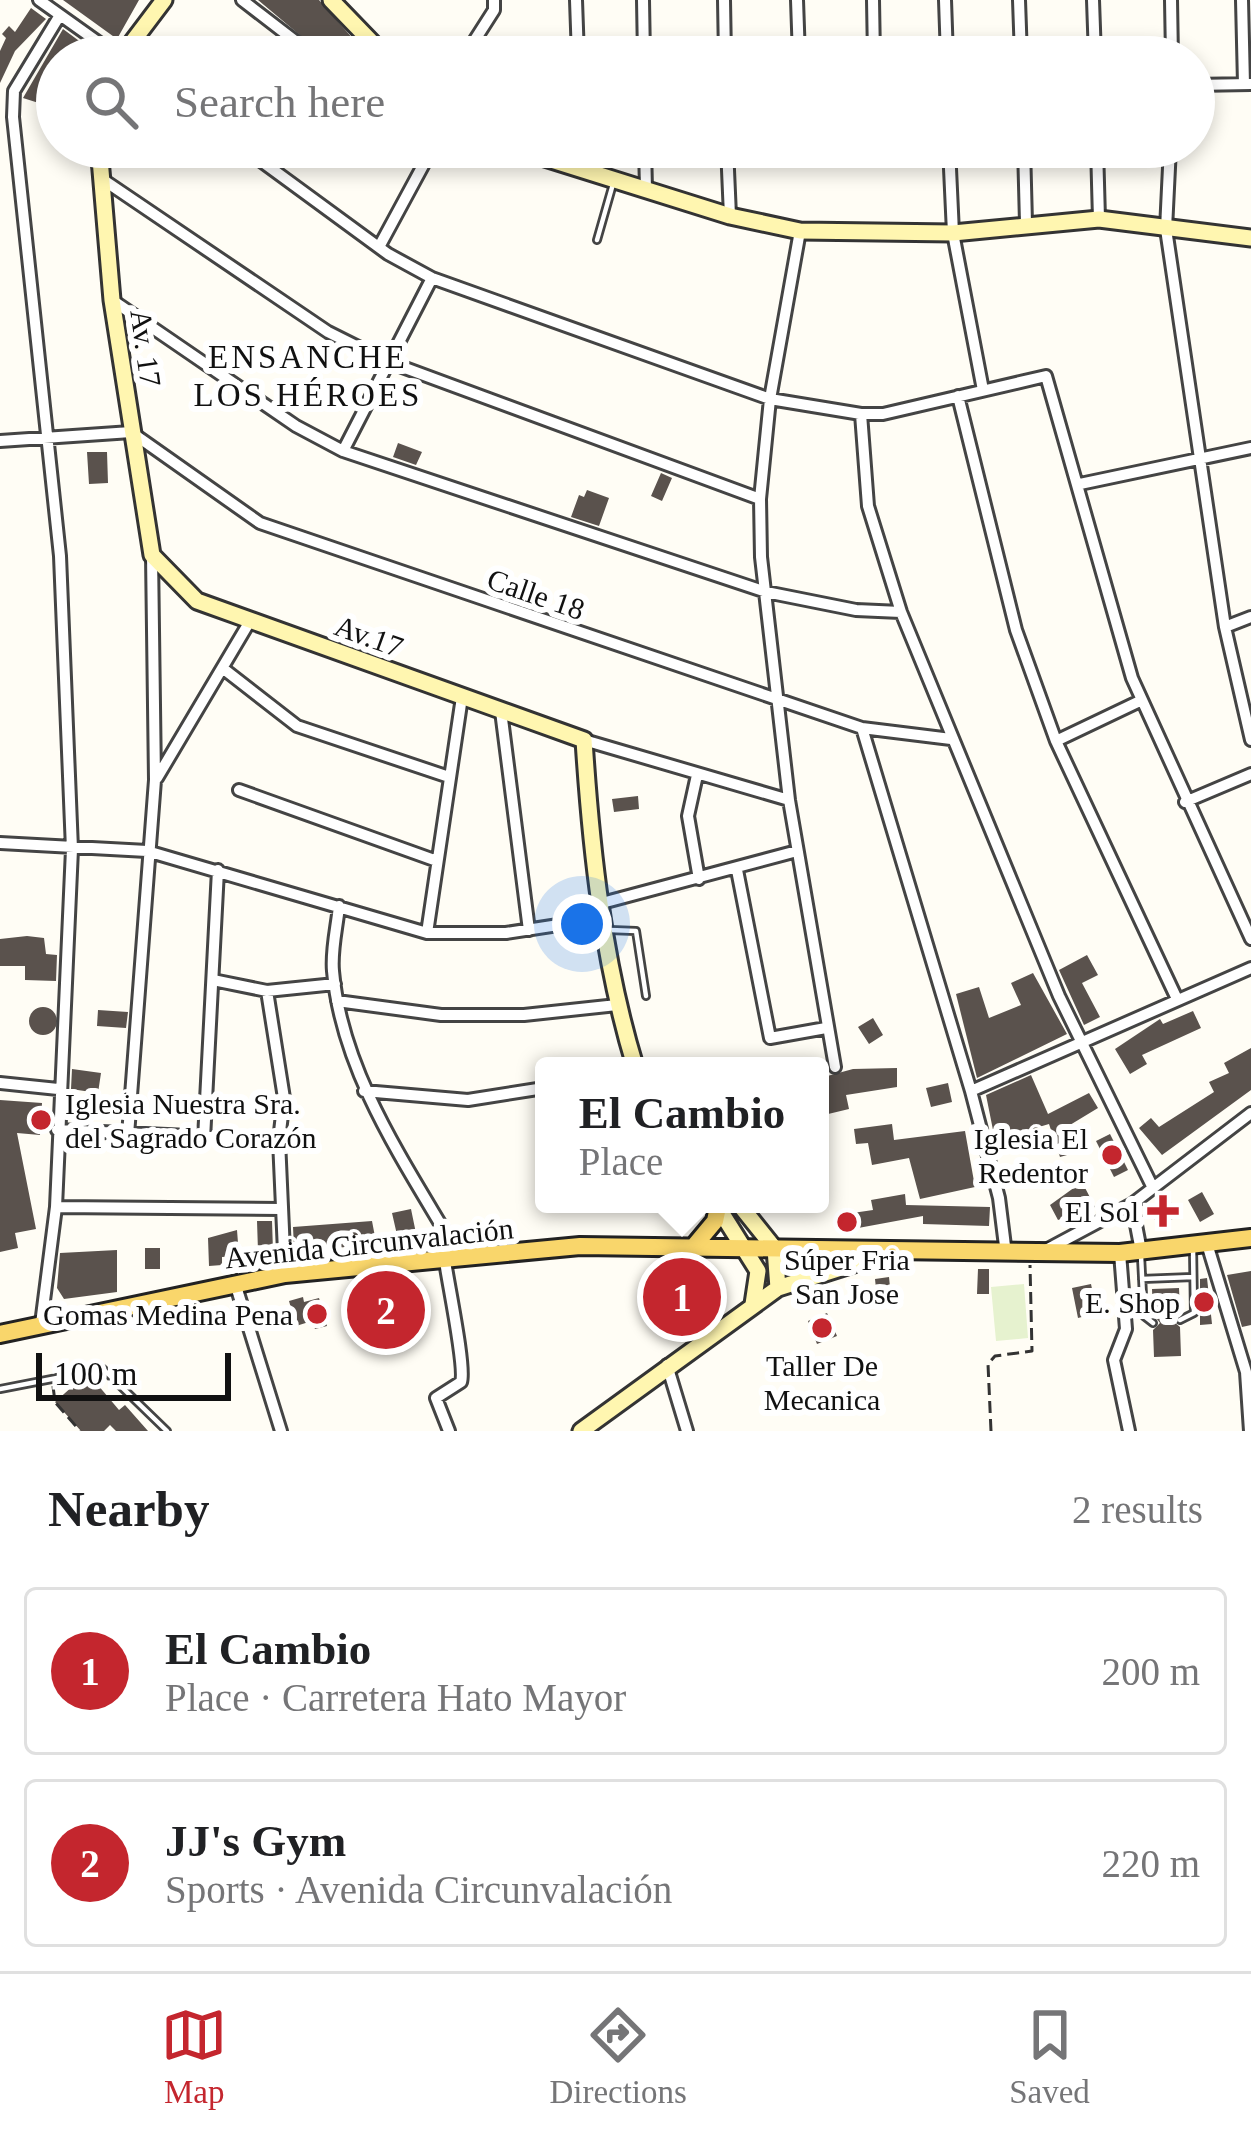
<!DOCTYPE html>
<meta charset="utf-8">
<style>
body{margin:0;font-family:Georgia,serif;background:#f6f6f6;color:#202124}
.scale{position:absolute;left:36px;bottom:30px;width:195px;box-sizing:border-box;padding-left:12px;border:6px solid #111;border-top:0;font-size:33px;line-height:42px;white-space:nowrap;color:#111;-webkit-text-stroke:9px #fff;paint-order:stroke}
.you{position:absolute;left:582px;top:924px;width:42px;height:42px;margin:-30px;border:9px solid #fff;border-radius:50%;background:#1a73e8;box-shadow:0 0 0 18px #1a73e833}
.badge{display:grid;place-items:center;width:78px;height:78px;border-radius:50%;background:#c4262e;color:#fff;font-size:39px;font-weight:700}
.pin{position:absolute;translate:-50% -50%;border:6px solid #fff;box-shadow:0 3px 12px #0006}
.popup{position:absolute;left:535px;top:1057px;width:294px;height:156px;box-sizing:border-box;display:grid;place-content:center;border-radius:12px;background:#fff;filter:drop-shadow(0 3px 9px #0005);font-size:39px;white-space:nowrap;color:#757577}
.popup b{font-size:45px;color:#202124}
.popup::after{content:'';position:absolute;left:50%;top:100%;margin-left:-24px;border:24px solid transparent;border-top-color:#fff}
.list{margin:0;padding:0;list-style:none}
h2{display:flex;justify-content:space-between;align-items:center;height:156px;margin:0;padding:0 48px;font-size:51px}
h2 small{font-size:39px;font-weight:400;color:#757577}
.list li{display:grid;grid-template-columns:78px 1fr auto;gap:36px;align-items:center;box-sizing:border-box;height:168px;margin:0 24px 24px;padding:0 24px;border:3px solid #e0e0e0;border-radius:12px}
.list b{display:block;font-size:45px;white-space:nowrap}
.list p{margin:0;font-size:39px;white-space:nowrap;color:#757577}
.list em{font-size:39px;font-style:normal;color:#757577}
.icon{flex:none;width:66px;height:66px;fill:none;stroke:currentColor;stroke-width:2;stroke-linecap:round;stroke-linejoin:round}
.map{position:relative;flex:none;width:1251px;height:1431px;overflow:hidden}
.search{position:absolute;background:#fff;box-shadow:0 6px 18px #0003;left:36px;right:36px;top:36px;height:132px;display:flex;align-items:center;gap:30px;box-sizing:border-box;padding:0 42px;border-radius:66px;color:#757577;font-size:45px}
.sheet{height:540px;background:#fff}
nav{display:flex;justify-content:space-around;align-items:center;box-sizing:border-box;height:168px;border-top:3px solid #e0e0e0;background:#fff;font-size:33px;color:#757577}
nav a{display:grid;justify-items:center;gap:6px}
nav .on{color:#c4262e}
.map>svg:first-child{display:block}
.pitch{fill:#e6f2cf}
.building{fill:#5a524d}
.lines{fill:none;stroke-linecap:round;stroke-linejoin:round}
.lane-casing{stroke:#444;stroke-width:10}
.street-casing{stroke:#444;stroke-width:16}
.secondary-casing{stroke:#333;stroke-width:21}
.primary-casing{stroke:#222;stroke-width:22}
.path{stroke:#333;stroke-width:3;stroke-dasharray:12 6;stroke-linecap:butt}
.lane{stroke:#fff;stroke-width:4.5}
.street{stroke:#fff;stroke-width:10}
.secondary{stroke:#fff6b0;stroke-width:15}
.primary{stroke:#f9d66b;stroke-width:16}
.poi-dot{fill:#c4262e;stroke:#fff;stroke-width:4.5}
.labels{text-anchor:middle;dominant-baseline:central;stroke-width:12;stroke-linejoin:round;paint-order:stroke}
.street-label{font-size:30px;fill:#111;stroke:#fff}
.poi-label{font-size:30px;fill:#111;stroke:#fff;text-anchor:end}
.neighbourhood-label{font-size:33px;letter-spacing:3px;fill:#111;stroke:#fff}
</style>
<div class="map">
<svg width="1251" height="1431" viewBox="0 0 1251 1431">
<rect width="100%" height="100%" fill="#fffdf5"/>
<path class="pitch" d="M1024,1284l4,54 -32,3 -5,-54z"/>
<path class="building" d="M63,0h76l-22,39z
M258,0h61l50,57h-43z
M31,8l15,11 -31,32 -15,32v-32l6,-13 -4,-4 7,-8 6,6z
M63,29l27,20 -6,8h-27v21l-12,27 -22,-7z
M398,443l24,9 -6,13 -23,-8z
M87,452h20l1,31 -19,1z
M661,473l11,5 -10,23 -11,-5z
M587,490l22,8 -10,28 -28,-9 8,-22 5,2z
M638,796l1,13 -25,3 -2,-13z
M27,936l17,2 2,16 11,1 -1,26 -31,-1v-14h-25v-27z
M1087,955l11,20 -16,8 18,34 -16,8 -25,-55z
M1033,973l34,61 -90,44 -21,-84 23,-7 10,31 32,-13 -10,-22z
M29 1021a14 14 0 1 1 28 0a14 14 0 1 1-28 0Z
M98,1010l30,2 -2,16 -29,-2z
M1193,1011l8,17 -59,27 5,9 -17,10 -15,-25 45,-30 3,5z
M873,1018l10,17 -14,9 -11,-17z
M1251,1048v42l-89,65 -23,-27 12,-10 8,9 55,-35 -5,-10 20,-9 -5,-10z
M897,1068v19l-51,8 3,14 -25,6 -4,-37 33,-9z
M72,1069l29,4 -3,20 -27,-4z
M1031,1075l17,39 41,-21 9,15 -33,20 9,25 -14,4 -11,-33 -54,16 -9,-45z
M948,1083l4,19 -21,5 -5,-19z
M0,1100l42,3 -2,32 -23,-2 19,96 -21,4 3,15 -18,4z
M892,1124l2,16 71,-9 10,56 -55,12 -11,-41 -37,7 -4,-22 -12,1 -2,-15z
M1110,1134l18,36 -14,7 -18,-36z
M1034,1171l1,14 -22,1 -1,-14z
M1082,1182l13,25 -37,13 -8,-15z
M1202,1192l12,22 -14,8 -12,-22z
M905,1194l1,11 84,2 -1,19 -66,-2v-8l-81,15 -3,-16 34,-5 -2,-10z
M1170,1199l6,19 -20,6 -5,-19z
M411,1209l7,34 -18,5 -8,-35z
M257,1221h15l1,30h-15z
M372,1221l4,21 -12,5 -70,1 -1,-21z
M237,1230l2,26 -17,1v8l-13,1 -1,-28z
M145,1248h15v21h-15z
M117,1250v42l-53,7 -7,-11 3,-35z
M978,1269h11v25h-12z
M705,1270l11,19 -56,36 -12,-20z
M1251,1271v54l-9,2 -15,-52z
M889,1277l2,20 -14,1 -2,-19z
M1207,1278l5,46 -12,1v-46z
M1091,1284l6,29 -19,5 -6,-30z
M1179,1288l1,25 -7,8 7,6 1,29 -27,1 -1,-27 7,-7 -7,-9 -1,-25z
M371,1289h22l4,40 -18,2 -1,-14 -28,1 -2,-28z
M303,1297l1,5 15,-4 8,28 -12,3 -3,-8 -16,5 -7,-25z
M827,1313l10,23 -20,8 -9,-23z
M92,1378l27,32 6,-5 23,26h-32l-6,-6 -6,6h-23l-26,-29 19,-17 3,4z"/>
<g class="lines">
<g class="lane-casing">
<path id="lane" d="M597,240l16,-56
M610,930l26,1 10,65
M1141,1256l3,60 9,7
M1142,1279l51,-2
M1180,1320l14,-7 -1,-65
M0,1389l103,-20 64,62"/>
</g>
<g class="street-casing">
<path id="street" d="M39,0l80,57
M242,0l74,57
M576,0l2,57
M643,0l1,57
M724,0l1,57
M797,0l2,57
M873,0l1,57
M945,0l2,57
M1019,0l2,57
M1093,0l2,57
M1171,0l1,57
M1242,0l2,84
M464,57l30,-47v-10
M1194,85l57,-1
M242,147l146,107 44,24 338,121 91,15h22l163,-38 86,302 119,261
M645,147l1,42
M727,147l3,69
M949,147l4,86 30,157
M1024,147l2,76
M1097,147l2,72
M1170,147l-4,82 59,398 26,113
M102,179l226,153 58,29 374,138
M800,231l-30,168 -10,100 1,58 28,243 46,267
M379,247l54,-100
M112,300l184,126 47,25 423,141 90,18 45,2
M958,396l58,234 40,111 121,258
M861,414l7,92 33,106 158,384 93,190
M0,441l131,-9 129,91 602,205 89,11
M343,451l89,-173
M1080,484l171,-36
M1225,627l26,-10
M225,670l72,56 152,51
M501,711l28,219
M862,728l109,363 28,107 7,56
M584,740l205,60
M1056,741l86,-41
M697,775l-9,41 11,63
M157,778l93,-157
M239,790l198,71
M1185,802l66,-28
M0,843l147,8 280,82h79l98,-15
M737,870l33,168 56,-10
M602,903l195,-52
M339,906c-2,21 -8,44 -6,65 9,105 77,199 128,288
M427,933l35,-236
M213,980l54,11 68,-7
M267,991l17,107 -5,42 6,134
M337,1001l104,14h83l93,-10
M0,1083l58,6
M364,1091l104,9 76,-12
M971,1091l280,-123
M57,1130l222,10
M128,1135l27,-355 -3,-225
M204,1139l14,-269
M1132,1204l9,47
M56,1207l225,2
M1208,1247l38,125 4,59
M1046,1250l86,-46 119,-91
M1120,1253l6,76 -12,31 15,71
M445,1261c3,22 21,107 16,121l-25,16 13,33
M235,1283l46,148
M41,1324l15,-117 16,-358 -12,-293 -47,-439 1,-26 46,-76
M667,1365l20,66"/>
</g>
<g class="secondary-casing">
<path id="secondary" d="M331,0l55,57
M121,57l43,-57
M99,147l13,153 40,255 45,46 387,139c7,109 19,221 51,326
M510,147l220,69 70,15 153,2 146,-14 152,19
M716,1204l42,67 -5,33
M739,1204l36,45 3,39
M581,1431l197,-143 107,-34"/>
</g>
<g class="primary-casing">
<path id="primary" d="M695,1245l20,-24 3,-14
M0,1334l285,-60 295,-28 540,7 131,-15"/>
</g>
<path class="path" d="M53,1386l2,16 25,29
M991,1431l-3,-67 7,-8 37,-5 -2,-86"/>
<use href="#lane" class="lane"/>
<use href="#street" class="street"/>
<use href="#secondary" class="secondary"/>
<use href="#primary" class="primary"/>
</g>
<g class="poi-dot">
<circle cx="41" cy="1120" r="12"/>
<circle cx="1112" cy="1155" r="12"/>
<path d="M1157 1193h12v12h12v12h-12v12h-12v-12h-12v-12h12z"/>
<circle cx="847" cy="1222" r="12"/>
<circle cx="1204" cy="1302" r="12"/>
<circle cx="317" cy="1314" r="12"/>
<circle cx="822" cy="1328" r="12"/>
</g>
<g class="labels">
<g class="street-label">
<text transform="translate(146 348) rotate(82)">Av. 17</text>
<text transform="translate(536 594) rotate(19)">Calle 18</text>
<text transform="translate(369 636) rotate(20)">Av.17</text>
<text transform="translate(369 1243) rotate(-6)">Avenida Circunvalación</text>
</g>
<g class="poi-label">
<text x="65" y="1103" text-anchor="start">Iglesia Nuestra Sra.<tspan x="65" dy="34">del Sagrado Corazón</tspan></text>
<text x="1088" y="1138">Iglesia El<tspan x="1088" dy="34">Redentor</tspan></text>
<text x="1139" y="1211">El Sol</text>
<text x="847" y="1259" text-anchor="middle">Súper Fria<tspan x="847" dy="34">San Jose</tspan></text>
<text x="1180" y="1302">E. Shop</text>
<text x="293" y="1314">Gomas Medina Pena</text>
<text x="822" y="1365" text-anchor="middle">Taller De<tspan x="822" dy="34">Mecanica</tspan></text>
</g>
<g class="neighbourhood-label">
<text x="308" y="357">ENSANCHE<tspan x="308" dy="38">LOS HÉROES</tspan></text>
</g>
</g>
</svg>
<div class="scale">100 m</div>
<div class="you"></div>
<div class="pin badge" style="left:682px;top:1297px">1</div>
<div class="popup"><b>El Cambio</b>Place</div>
<div class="pin badge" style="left:386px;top:1310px">2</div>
<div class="search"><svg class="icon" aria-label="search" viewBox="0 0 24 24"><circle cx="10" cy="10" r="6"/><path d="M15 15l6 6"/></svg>Search here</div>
</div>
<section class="sheet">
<h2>Nearby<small>2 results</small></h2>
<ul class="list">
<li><span class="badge">1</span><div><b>El Cambio</b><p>Place · Carretera Hato Mayor</p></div><em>200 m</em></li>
<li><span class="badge">2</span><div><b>JJ's Gym</b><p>Sports · Avenida Circunvalación</p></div><em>220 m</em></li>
</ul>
</section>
<nav>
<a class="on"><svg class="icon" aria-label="map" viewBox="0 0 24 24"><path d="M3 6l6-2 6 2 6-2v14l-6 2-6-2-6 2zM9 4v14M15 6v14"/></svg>Map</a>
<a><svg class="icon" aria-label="directions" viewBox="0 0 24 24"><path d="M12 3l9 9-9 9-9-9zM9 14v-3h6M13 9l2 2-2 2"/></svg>Directions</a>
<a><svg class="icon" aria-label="saved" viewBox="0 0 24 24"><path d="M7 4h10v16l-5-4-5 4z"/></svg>Saved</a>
</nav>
